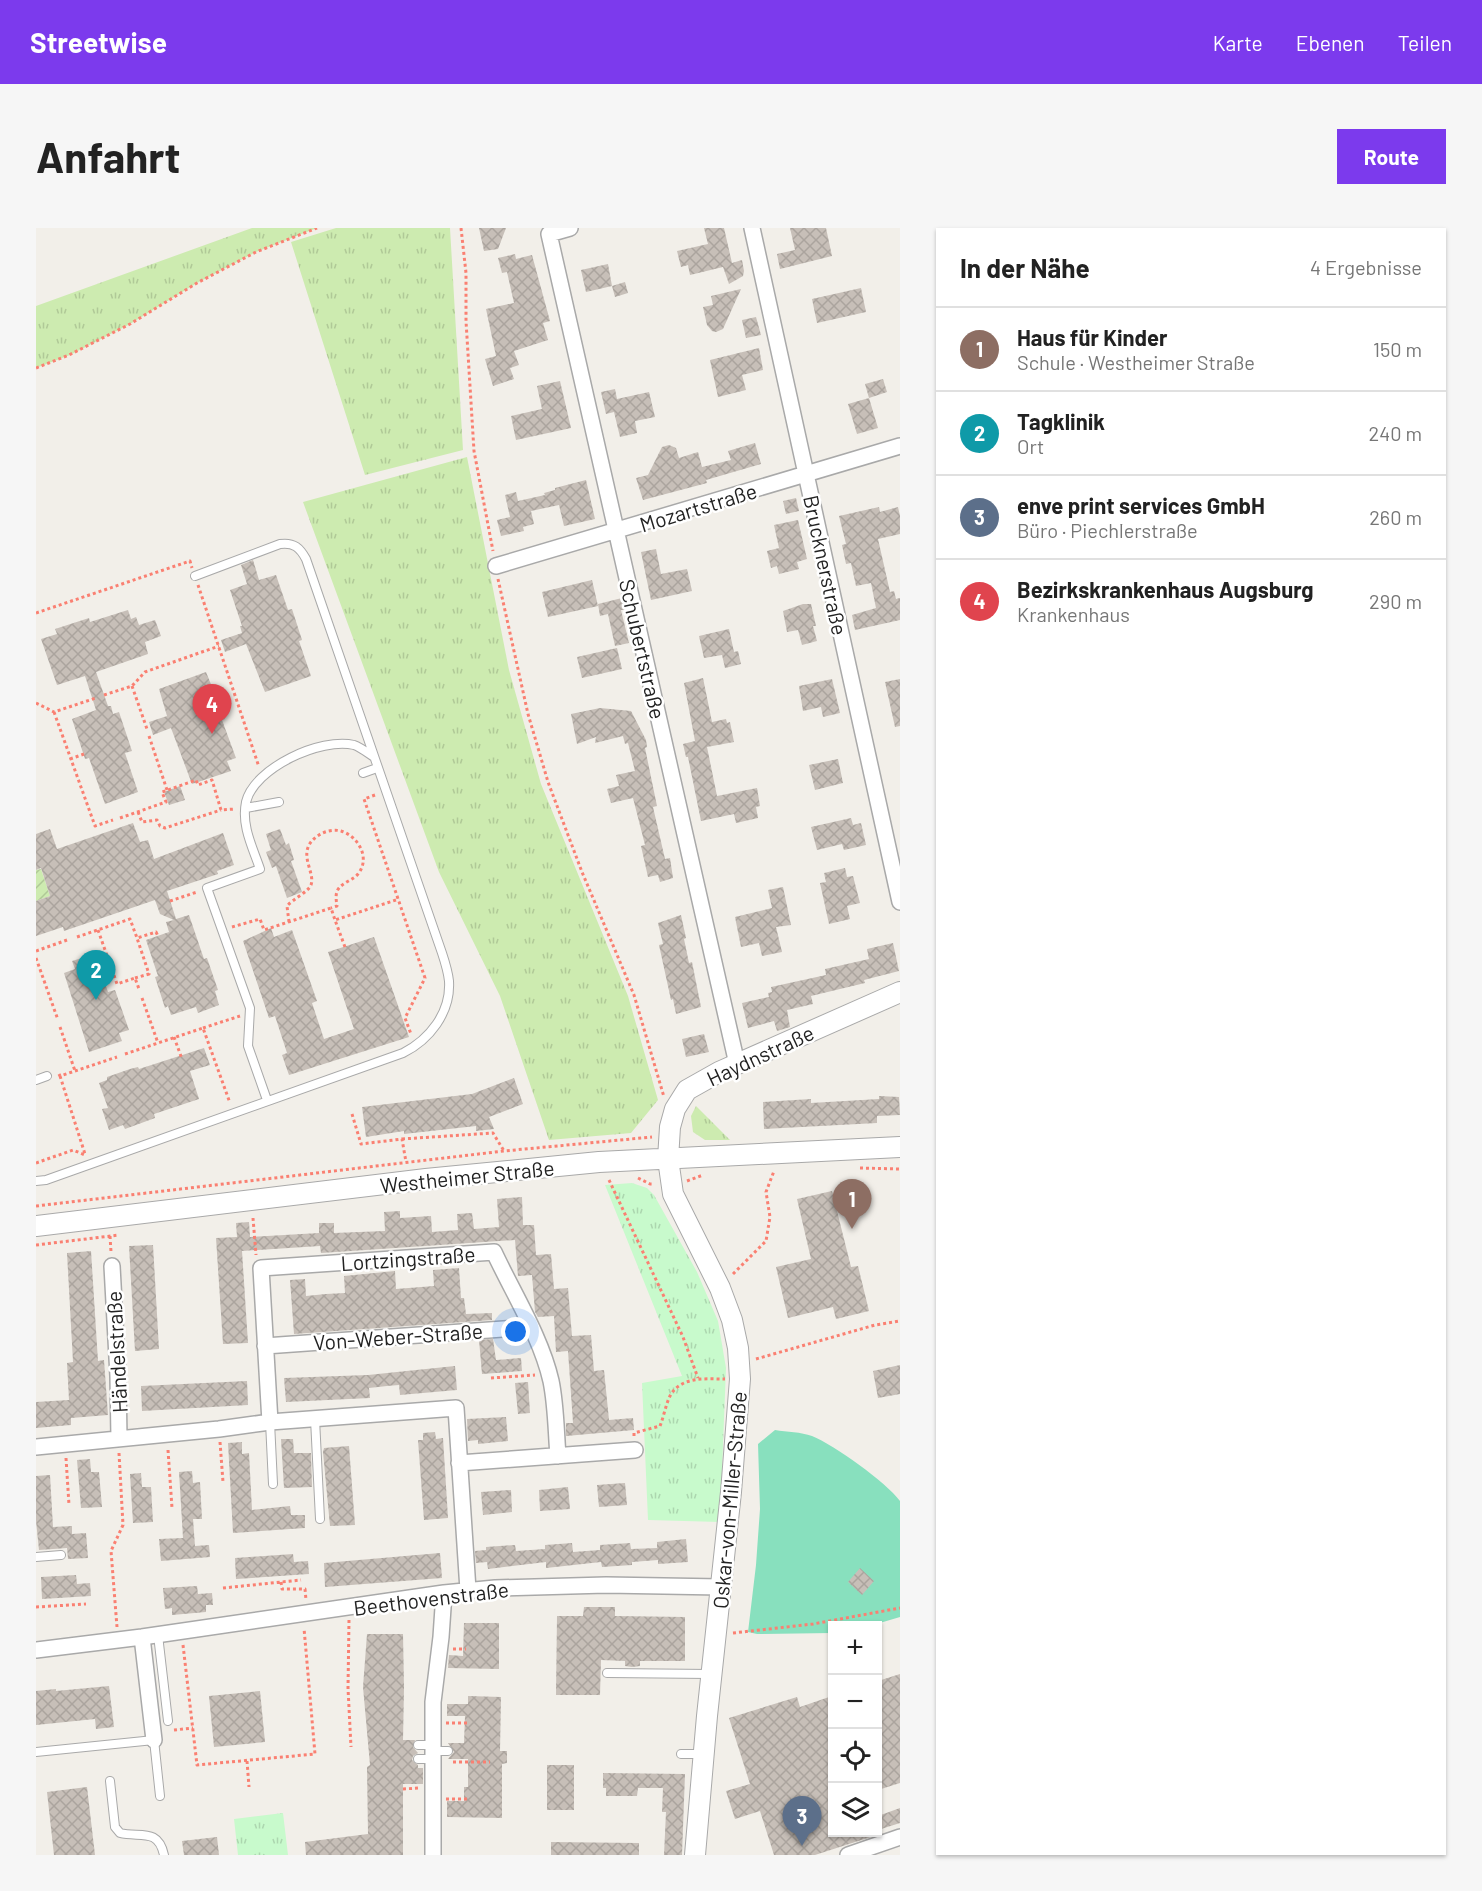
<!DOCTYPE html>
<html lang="de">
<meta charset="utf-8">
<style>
body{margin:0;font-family:Barlow,sans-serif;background:#f6f6f6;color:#222}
.controls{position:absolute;right:18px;bottom:18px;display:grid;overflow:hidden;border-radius:0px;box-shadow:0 2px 4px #0004}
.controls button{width:54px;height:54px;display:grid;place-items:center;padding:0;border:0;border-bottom:2px solid #e0e0e0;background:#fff;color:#222;font:30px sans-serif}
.you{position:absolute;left:480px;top:1104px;width:21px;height:21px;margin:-15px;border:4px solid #fff;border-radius:50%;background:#1a73e8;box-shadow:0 0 0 9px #1a73e833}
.badge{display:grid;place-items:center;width:39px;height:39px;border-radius:50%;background:#7c3aed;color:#fff;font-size:20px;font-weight:700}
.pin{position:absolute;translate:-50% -50px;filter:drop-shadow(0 2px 3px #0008)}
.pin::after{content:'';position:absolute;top:32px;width:21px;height:18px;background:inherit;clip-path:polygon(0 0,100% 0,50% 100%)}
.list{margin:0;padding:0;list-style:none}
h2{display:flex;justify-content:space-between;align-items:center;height:78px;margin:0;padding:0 24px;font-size:26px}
h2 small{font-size:20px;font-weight:400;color:#767676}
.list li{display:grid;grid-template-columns:39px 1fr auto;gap:18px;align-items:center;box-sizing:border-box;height:84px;padding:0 24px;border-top:2px solid #e0e0e0}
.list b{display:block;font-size:22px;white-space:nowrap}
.list p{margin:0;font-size:20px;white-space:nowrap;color:#767676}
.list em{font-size:20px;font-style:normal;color:#767676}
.icon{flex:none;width:33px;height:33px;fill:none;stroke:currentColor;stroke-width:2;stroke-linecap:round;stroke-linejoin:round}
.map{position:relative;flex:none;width:864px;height:1627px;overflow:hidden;border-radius:0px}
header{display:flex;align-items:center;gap:36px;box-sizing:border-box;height:84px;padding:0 30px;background:#7c3aed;color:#fff}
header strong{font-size:28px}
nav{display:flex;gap:33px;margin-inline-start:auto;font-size:21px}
.intro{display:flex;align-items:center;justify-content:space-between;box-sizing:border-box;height:144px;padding:0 36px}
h1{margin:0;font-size:42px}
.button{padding:15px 27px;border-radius:0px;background:#7c3aed;color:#fff;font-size:21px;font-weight:700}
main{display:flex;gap:36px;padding:0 36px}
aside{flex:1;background:#fff;border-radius:0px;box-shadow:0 2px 4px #0004}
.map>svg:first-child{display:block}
.grass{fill:url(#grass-tufts)}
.park{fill:url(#park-tufts)}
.garden{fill:url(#garden-furrows)}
.pitch{fill:#88e0be}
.building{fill:url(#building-cross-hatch)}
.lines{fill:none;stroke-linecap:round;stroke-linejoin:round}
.service-casing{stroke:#a9a9a9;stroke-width:10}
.minor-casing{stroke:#a9a9a9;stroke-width:18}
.tertiary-casing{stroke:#a9a9a9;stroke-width:22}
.path{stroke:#fa8072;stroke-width:3;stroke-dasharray:3 3;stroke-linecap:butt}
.service{stroke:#fff;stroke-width:8}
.minor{stroke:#fff;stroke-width:15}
.tertiary{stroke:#fff;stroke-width:20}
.labels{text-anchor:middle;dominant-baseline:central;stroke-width:5;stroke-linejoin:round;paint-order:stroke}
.street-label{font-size:21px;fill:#222;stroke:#fff}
</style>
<header>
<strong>Streetwise</strong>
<nav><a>Karte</a><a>Ebenen</a><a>Teilen</a></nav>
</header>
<div class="intro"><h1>Anfahrt</h1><a class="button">Route</a></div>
<main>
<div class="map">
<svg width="864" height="1627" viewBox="0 0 864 1627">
<defs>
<pattern id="grass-tufts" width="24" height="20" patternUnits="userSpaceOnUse" patternTransform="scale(1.5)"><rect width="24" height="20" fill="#cdebb0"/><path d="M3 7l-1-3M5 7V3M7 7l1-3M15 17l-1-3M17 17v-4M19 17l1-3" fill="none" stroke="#b0c997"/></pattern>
<pattern id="park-tufts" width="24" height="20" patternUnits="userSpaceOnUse" patternTransform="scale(1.5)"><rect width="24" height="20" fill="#c8facc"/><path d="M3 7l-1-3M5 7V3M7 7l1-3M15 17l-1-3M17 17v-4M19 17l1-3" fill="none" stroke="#acd6af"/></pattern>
<pattern id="garden-furrows" width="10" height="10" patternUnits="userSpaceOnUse" patternTransform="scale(1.5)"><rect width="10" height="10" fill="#cdebb0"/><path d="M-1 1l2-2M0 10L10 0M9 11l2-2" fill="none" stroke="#b0c997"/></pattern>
<pattern id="building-cross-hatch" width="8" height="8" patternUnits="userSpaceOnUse" patternTransform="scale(1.5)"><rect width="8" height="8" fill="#c7bfb8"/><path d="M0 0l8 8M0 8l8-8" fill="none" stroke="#aba49e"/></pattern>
</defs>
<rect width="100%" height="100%" fill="#f2efe9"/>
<path class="grass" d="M216,0h65l-61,24 -59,31 -67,41 -60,31 -34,13v-62z
M300,0h114l13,222 -98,25 -74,-233z
M431,229l42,213 32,114 87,212 30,104 -27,33 -82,7 -49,-144 -61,-124 -136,-370z
M660,878l34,34h-25l-12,-8 -2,-16z"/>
<path class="park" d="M596,955l15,5 7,7 43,77 21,49 8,47 -6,154 -72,-2 -6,-137 40,-7 -77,-191z
M247,1585l5,42h-50l-4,-36z"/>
<path class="garden" d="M5,641l9,27 -14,5v-31z"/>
<path class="pitch" d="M739,1202c12,2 26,2 37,6 22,9 74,46 88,65v116l-27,8 -41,1v7l-75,1 -9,-2 8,-67 4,-56 -2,-65z"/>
<path class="building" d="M443,0h27l-8,21 -14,2z
M668,0h20l8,35 10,-3 2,11 -1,5 -14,8 -6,-17 -33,8 -2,-10 -7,2 -4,-16 31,-7z
M754,0h36l6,28 -52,13 -3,-15 18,-4z
M479,26l1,5 16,-4 18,66 -7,2 5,17 -34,11 5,14 -9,3 4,11 -21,7 -8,-27 11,-3 -10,-47 28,-6 -7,-31 -5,1 -4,-15z
M572,36l4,22 -26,6 -5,-22z
M589,54l3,11 -13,4 -3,-11z
M825,60l5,24 -49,11 -5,-24z
M705,61l-18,40 -7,3 -4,-1 -5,-6 -4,-18 10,-2 -2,-9z
M720,89l5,18 -15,3 -4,-18z
M723,120l4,22 -21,5 4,15 -28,7 -8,-37z
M847,151l4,13 -18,6 -4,-14z
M524,153l11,47 -55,12 -5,-24 31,-7 -5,-23z
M579,161l2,10 32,-7 6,25 -20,4 2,12 -17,4 -6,-25 -8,2 -5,-22z
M833,170l9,30 -21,6 -9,-30z
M719,215l6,21 -55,16 1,3 -64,17 -7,-22 12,-3 14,-28 7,-2 7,3 3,10 19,-6 4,15 29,-7 -3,-9z
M550,252l9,39 -31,7 -5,-21 -28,6 3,13 -11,3 1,4 -23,5 -4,-16 13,-3 -5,-22 11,-3 2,9 27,-6 -1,-2 11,-3v-2z
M760,270l3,13 -13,3 -3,-13z
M843,279l1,5 18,-5 2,9v18l-22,5 12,53 4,-1 2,8 4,-1v22l-45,10 -3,-15 24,-7 -5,-25 -15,3 -5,-23 -5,1 -4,-19 4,-1 -7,-28z
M762,292l9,39 -10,3 2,7 -20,5 -2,-8 -6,2 -4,-17 12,-3 -5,-23z
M620,321l5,25 26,-5 5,22 -41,9 -10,-48z
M217,332l6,20 17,-5 12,35 4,-1 10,31 -3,1 12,35 -46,16 -19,-48 -21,8 -4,-12 21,-7 -2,-7h2l-12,-36 17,-6 -6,-19z
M556,352l6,26 -50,11 -6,-25z
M586,370l2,12h-3l8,33 -14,3 -7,-32 -8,2 -2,-12z
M767,376h8l5,22h-3l4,15 -15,4 -4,-15 -11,2 -4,-21z
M92,382l3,9 5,-2 3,8 16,-5 6,16 -16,6 3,12 -52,18 12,34h3l2,8 6,-2 13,39 -7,2 13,39 -33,12 -16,-46 -4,1 -13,-40 24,-9 -11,-34 -28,9 -16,-46 16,-5 -2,-5 34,-11 1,4z
M693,401l5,23 4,-1 3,13 -16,4 -3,-13 -18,3 -5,-22z
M581,420l5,21 -40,9 -5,-21z
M170,444l19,47 -3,1 14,38 -9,3 4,10 -39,13 -21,-56 -18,7 -4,-13 18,-6 -8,-27z
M667,450l9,44 14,-3 1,4 3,-1 4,20 -27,5 10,49 40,-8 3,18 -4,1 2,11 -22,5 -2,-9 -33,7 -13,-64h-2l-3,-13 12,-3 -11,-58z
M796,451l8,34 -17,4 -2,-10 -18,4 -4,-25z
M864,451v47l-5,1 -10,-45z
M564,480l31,3 15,29 1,7 -2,1 12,58 -4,1 12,52 5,-1 3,20 -13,4 -2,-7 -10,2 -7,-31 4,-1 -12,-47 -22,5 -4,-14 12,-3 -3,-11 19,-4 -7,-28 -3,1 -2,-8 -28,7 1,-6 -19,7 -6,-30z
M802,531l5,24 -28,7 -6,-25z
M144,558l5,14 -16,5 -5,-13z
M815,590l2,7 8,-2 5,22 -22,5 -2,-6 -25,6 -6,-23z
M97,595l7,19 8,-2 6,19 69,-26 11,32 -17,6 1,3 -51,17 9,28 13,-4 15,44 3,-1 11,32 -3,1 4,14 -21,8 -2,-6 -25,8 -3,-9 -3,2 -10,-31 3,-1 -12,-36 23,-8 -3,-10 8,-2 -14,-6 -5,-14 -91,31 -1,-4 -27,9v-35l14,-5 -9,-28 -5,2v-36l14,-5 7,20z
M244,601l6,16 3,-2 5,17 -3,1 11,31 -15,6 -11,-32 -4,2 -6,-16 5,-2 -5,-16z
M809,640l2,9 6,-1 7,27 -13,3 3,13 -21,5 -9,-41 6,-1 -2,-9z
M747,659l8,38 -15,2 6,25 -20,4 -3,-13 -18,4 -6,-30 37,-9 -4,-18z
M645,687l5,23 -2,1 5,24 3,-1 9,45 -25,7 -3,-15 -2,1 -12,-55 4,-1 -5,-21z
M235,700l3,9 18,-7 25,71 -5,2 12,36 30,-10 -26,-77 46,-15 35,100 -120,38 -7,-20 5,-2 -12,-37 -6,2 -26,-77z
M857,715l6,28 -35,9 1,3 -54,13 2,8 -26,6 3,17 -13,4 -3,-10 -26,7 -6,-25 27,-6 -1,-4 4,-1 -1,-5 55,-12 -1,-6 44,-10 -2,-10z
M59,726l13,38 7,-2 14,40 -10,3 3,8 -33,11 -25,-79 11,-4 -3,-8z
M668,806l5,18 -23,5 -4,-18z
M168,820l6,17 -20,6 9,28 -45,15 1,4 -30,11 -2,-4 -14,5 -7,-21 6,-1 -9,-25 8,-3v-3l23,-8 8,-2 1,2z
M478,850l9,26 -34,13 5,12 -18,2v-5l-72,8v-3l-38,6 -4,-30 110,-13z
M843,868l20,1 1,18 -23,1v7l-113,6 -1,-27 48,-3v4l68,-4z
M796,963l19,76 7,-1 11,45 -33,8 -3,-12 -45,11 -12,-51 35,-8 -14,-60z
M486,969l1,28h11l2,30 15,-1 3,35 14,-1 4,48 19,-1 3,36 10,-1 5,50 24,-2 1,12 -68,6v-13h7l-5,-72 -12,1 -2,-36 -16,1 -3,-5 -3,-37 -14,1 -3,-36 -194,13 -1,-7 -78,5 6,92 -25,1 -7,-106 21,-1 -1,-14 13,-1 1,15 69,-4v-10h15v10l51,-2 -1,-19 16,-1v7l31,-2 1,16 26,-2 -1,-16 15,-1 2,16 25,-2 -2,-28z
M117,1017l6,104 -24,2 -6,-105z
M55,1023l7,110 6,-1 4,55 -37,3v7l-35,3v-26l33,-2 -2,-37 6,-1 -6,-109z
M423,1040l2,30h3l2,16 26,-1v7l-198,14 -4,-54 15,-1 1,17 20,-2 19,-1 -1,-17 51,-5 1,18 38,-3 -1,-16z
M457,1111l3,21 25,-2 1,13 -40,3 -3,-34z
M864,1137v29l-22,4 -5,-27z
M419,1138l2,24 -57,5 -1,-10 -12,1 -18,2 1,10 -84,4 -2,-24 84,-3z
M211,1153l1,24 -106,6 -1,-25z
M492,1154l2,31 -12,1 -3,-31z
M470,1189l2,24 -30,3v-4l-10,1 -1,-22z
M399,1204l1,7 7,-1 5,80 -24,2 -6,-80h5v-7z
M245,1211h12l1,14h17l1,34 -28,1z
M206,1214v12l7,-1 3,57 38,-4 1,9h14v13l-72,5 -5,-90z
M313,1218l6,79 -25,1 -7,-74 1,-4z
M54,1231l1,13h8l3,35 -21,1 -4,-48z
M156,1243l1,12 7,-1 2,37h-9l2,27 14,-1 1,12 -49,4 -2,-22 24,-1 -4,-66z
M105,1245l1,14h9l2,35 -20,1 -3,-49z
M14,1247l3,52 19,-1v8l14,-1 2,25 -20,1 -1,-11 -28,2 -3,-29v-45z
M589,1255l2,22 -28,2 -2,-22z
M532,1259l2,22 -30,2 -1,-21z
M475,1262l1,22 -29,3 -2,-23z
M650,1311l2,23 -30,2v-4l-26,2v3l-30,2 -1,-5 -55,6v-6l-58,7 -1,-7 -11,1 -1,-12 11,-1v-3l29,-2 1,6 29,-2v-4l27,-2 1,9 27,-2v-5l30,-2 1,6 26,-1v-6z
M404,1325l2,25 -117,9 -1,-24z
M257,1326l1,8 14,-1 1,13 -73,5 -1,-21z
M824,1340l14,13 -12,14 -14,-13z
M40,1347l1,9 13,-1 1,13 -49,3 -1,-22z
M161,1358l1,8 14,-1 1,12h-7v7l-34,3v-7l-7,1 -2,-21z
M548,1379h31v9l70,1v44h-45v5l-8,1 -7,-1v-5l-24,-1 -1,35h-44l1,-79h26z
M428,1395h35v46l-51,-1 1,-13 14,1z
M331,1406h36l1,54 -1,52h12l-2,7 5,6 -5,3 -1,4 6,5v3h5v16h-20v71h-97l-1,-13 63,-8 -1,-67 3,-2 -7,-78z
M864,1446v109l-22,7v-109z
M73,1458l5,41 -18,2 -1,-10 -59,6v-34l20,-2v2z
M224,1463l5,51 -51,5 -5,-51z
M432,1468l33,1 -1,54h7v12l-5,1v54l-55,-1v-16h17v-14h4v-28h-20l6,-7 -6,-9h16l1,-27h-18v-12h21z
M796,1468v137h44l1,2 -62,20h-41l-14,-44 -25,8 -9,-28 24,-7 -21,-66 68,-21 3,10z
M511,1537h27v45h-27z
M567,1545l82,1 -3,81h-18l2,-43h-4l1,-24h-25l-1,8h-31v-8h-3z
M51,1559l8,68h-41l-7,-63z
M864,1580v15l-22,7v-14z
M181,1609l2,18h-35l-2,-14z
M515,1614l88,1v12h-88z"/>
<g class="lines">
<g class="service-casing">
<path id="service" d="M327,545l14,-5
M210,580l33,-6
M0,852l11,-4
M231,872l-19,-54 2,-38 -43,-120 53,-19c-7,-21 -19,-43 -14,-67 8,-34 75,-65 108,-57 6,2 14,8 20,12
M0,953l10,-1 357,-127c26,-13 48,-40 46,-72 -1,-9 -4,-19 -7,-28l-136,-394c-6,-11 -12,-17 -26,-15l-85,32
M279,1191l5,100
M234,1194l3,62
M0,1329l25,-2
M122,1407l10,86
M571,1445l104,1
M382,1517h15
M397,1523h15
M0,1524l118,-12 6,56
M645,1526h22
M382,1531h15
M74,1553l5,46 5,6c19,5 38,-6 44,22"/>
</g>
<g class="minor-casing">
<path id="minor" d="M534,0l-21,6 188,830
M716,0l148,674
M460,338l404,-120
M76,1038l6,110 1,63
M229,1118l265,-19
M234,1194l-9,-154 233,-16c19,41 47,85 57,129 5,24 5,50 7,75
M0,1219l183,-18 51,-7 186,-14 12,182
M423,1235l176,-13
M106,1409l12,103
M0,1422l106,-13 302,-44 51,-5 111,-3 115,2
M397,1627v-153l8,-65 3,-44
M812,1627l52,-18"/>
</g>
<g class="tertiary-casing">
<path id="tertiary" d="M0,998l390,-47 173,-17 301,-15
M659,1627l12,-139 24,-224 9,-113 -2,-31 -6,-28 -12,-32 -47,-94 -5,-35 2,-32 5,-18 12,-19 32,-18 181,-80"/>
</g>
<path class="path" d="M425,0l5,45v48l8,130 19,100
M0,140l33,-13 61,-31 67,-41 59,-31 61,-24
M462,351l30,135 20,68 34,90 52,123 30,102
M162,357l61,182
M0,385l154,-52 2,7
M96,458l15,43
M68,467l28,-9 13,-14 74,-26
M0,475l18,9 42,-14
M18,484l41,114 18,-6
M113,508l18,54
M34,531l14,-5
M339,567l-11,4 61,179 -20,40 6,16
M102,584l4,10 15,-2 3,6 5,2 56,-18
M84,590l46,-16 -4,-10 34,-12 2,5 14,-5 9,30 14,-1
M134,673l27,-9
M253,694l-2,-16c6,-7 21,-14 24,-21 5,-14 -17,-34 8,-50 6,-4 15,-6 22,-4 17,5 30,27 17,43 -5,6 -14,8 -19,14 -4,5 -3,11 -2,18l-6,2
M196,699l28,-8 4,11 67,-22 4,12
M62,702l19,54 18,-6 4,11
M41,709l53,-18 7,19 19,-6 2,4
M309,719l-10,-27 64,-21
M0,723l31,-11
M0,730l22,62
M99,750l14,-4 -12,-36
M106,770l16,45
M24,799l15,44
M167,800l37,-12
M138,809l8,22
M89,826l78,-26 27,75
M23,846l1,2 57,-19
M24,848l25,78
M316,886l9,30 41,-5 4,23
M366,911l91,-6 11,18
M0,935l37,-13 12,5
M824,940l40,1
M602,950l12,6h4
M573,952l74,157 15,41
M651,953l16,-6
M0,978l468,-55 148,-14
M217,990l3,37
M74,1008l1,16
M0,1017l83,-10
M697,1046l33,-33 4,-24 -4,-25 8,-21
M720,1131l119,-34 25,-4
M455,1150l44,-3
M598,1208v-3l26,-7c4,-10 6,-23 11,-32 12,-18 35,-15 54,-15
M184,1214l3,40
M132,1222l4,58
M30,1230l3,47
M245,1354l1,7h23l1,11
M187,1360l78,-8
M0,1379l50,-3
M313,1392l-1,68 3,59
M81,1399l-6,-76 12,-26 -4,-72
M697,1405l80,-9 87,-16
M147,1417l14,120 118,-11 -11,-126
M417,1421h13
M410,1495h22
M138,1502l19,-2
M211,1533l2,26
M417,1534h37
M367,1561l16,-1
M410,1571h22"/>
<use href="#service" class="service"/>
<use href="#minor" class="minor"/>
<use href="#tertiary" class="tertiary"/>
</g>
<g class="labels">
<g class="street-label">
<text transform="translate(662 279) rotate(-17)">Mozartstraße</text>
<text transform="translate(790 337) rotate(78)">Brucknerstraße</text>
<text transform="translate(607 421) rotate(77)">Schubertstraße</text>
<text transform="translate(724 827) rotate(-25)">Haydnstraße</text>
<text transform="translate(431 948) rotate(-6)">Westheimer Straße</text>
<text transform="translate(372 1030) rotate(-4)">Lortzingstraße</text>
<text transform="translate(362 1108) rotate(-4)">Von-Weber-Straße</text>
<text transform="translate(80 1124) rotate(-93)">Händelstraße</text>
<text transform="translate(693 1272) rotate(-85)">Oskar-von-Miller-Straße</text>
<text transform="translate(395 1370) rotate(-7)">Beethovenstraße</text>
</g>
</g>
</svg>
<div class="controls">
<button>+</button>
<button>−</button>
<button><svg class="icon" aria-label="locate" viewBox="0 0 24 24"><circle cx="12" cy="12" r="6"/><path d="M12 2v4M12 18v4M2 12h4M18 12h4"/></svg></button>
<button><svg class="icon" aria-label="layers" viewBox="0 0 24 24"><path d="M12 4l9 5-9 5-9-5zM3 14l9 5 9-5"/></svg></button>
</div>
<div class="you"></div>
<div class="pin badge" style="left:816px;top:1001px;background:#8d6e63">1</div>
<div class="pin badge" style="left:60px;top:772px;background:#0f9aa8">2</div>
<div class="pin badge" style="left:766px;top:1618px;background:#5c6f8a">3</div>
<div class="pin badge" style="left:176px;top:506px;background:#e0444e">4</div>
</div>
<aside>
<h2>In der Nähe<small>4 Ergebnisse</small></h2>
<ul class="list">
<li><span class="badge" style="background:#8d6e63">1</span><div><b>Haus für Kinder</b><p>Schule · Westheimer Straße</p></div><em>150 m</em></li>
<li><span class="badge" style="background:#0f9aa8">2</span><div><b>Tagklinik</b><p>Ort</p></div><em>240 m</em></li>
<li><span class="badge" style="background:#5c6f8a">3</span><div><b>enve print services GmbH</b><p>Büro · Piechlerstraße</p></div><em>260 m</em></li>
<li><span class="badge" style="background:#e0444e">4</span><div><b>Bezirkskrankenhaus Augsburg</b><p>Krankenhaus</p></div><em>290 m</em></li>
</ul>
</aside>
</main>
